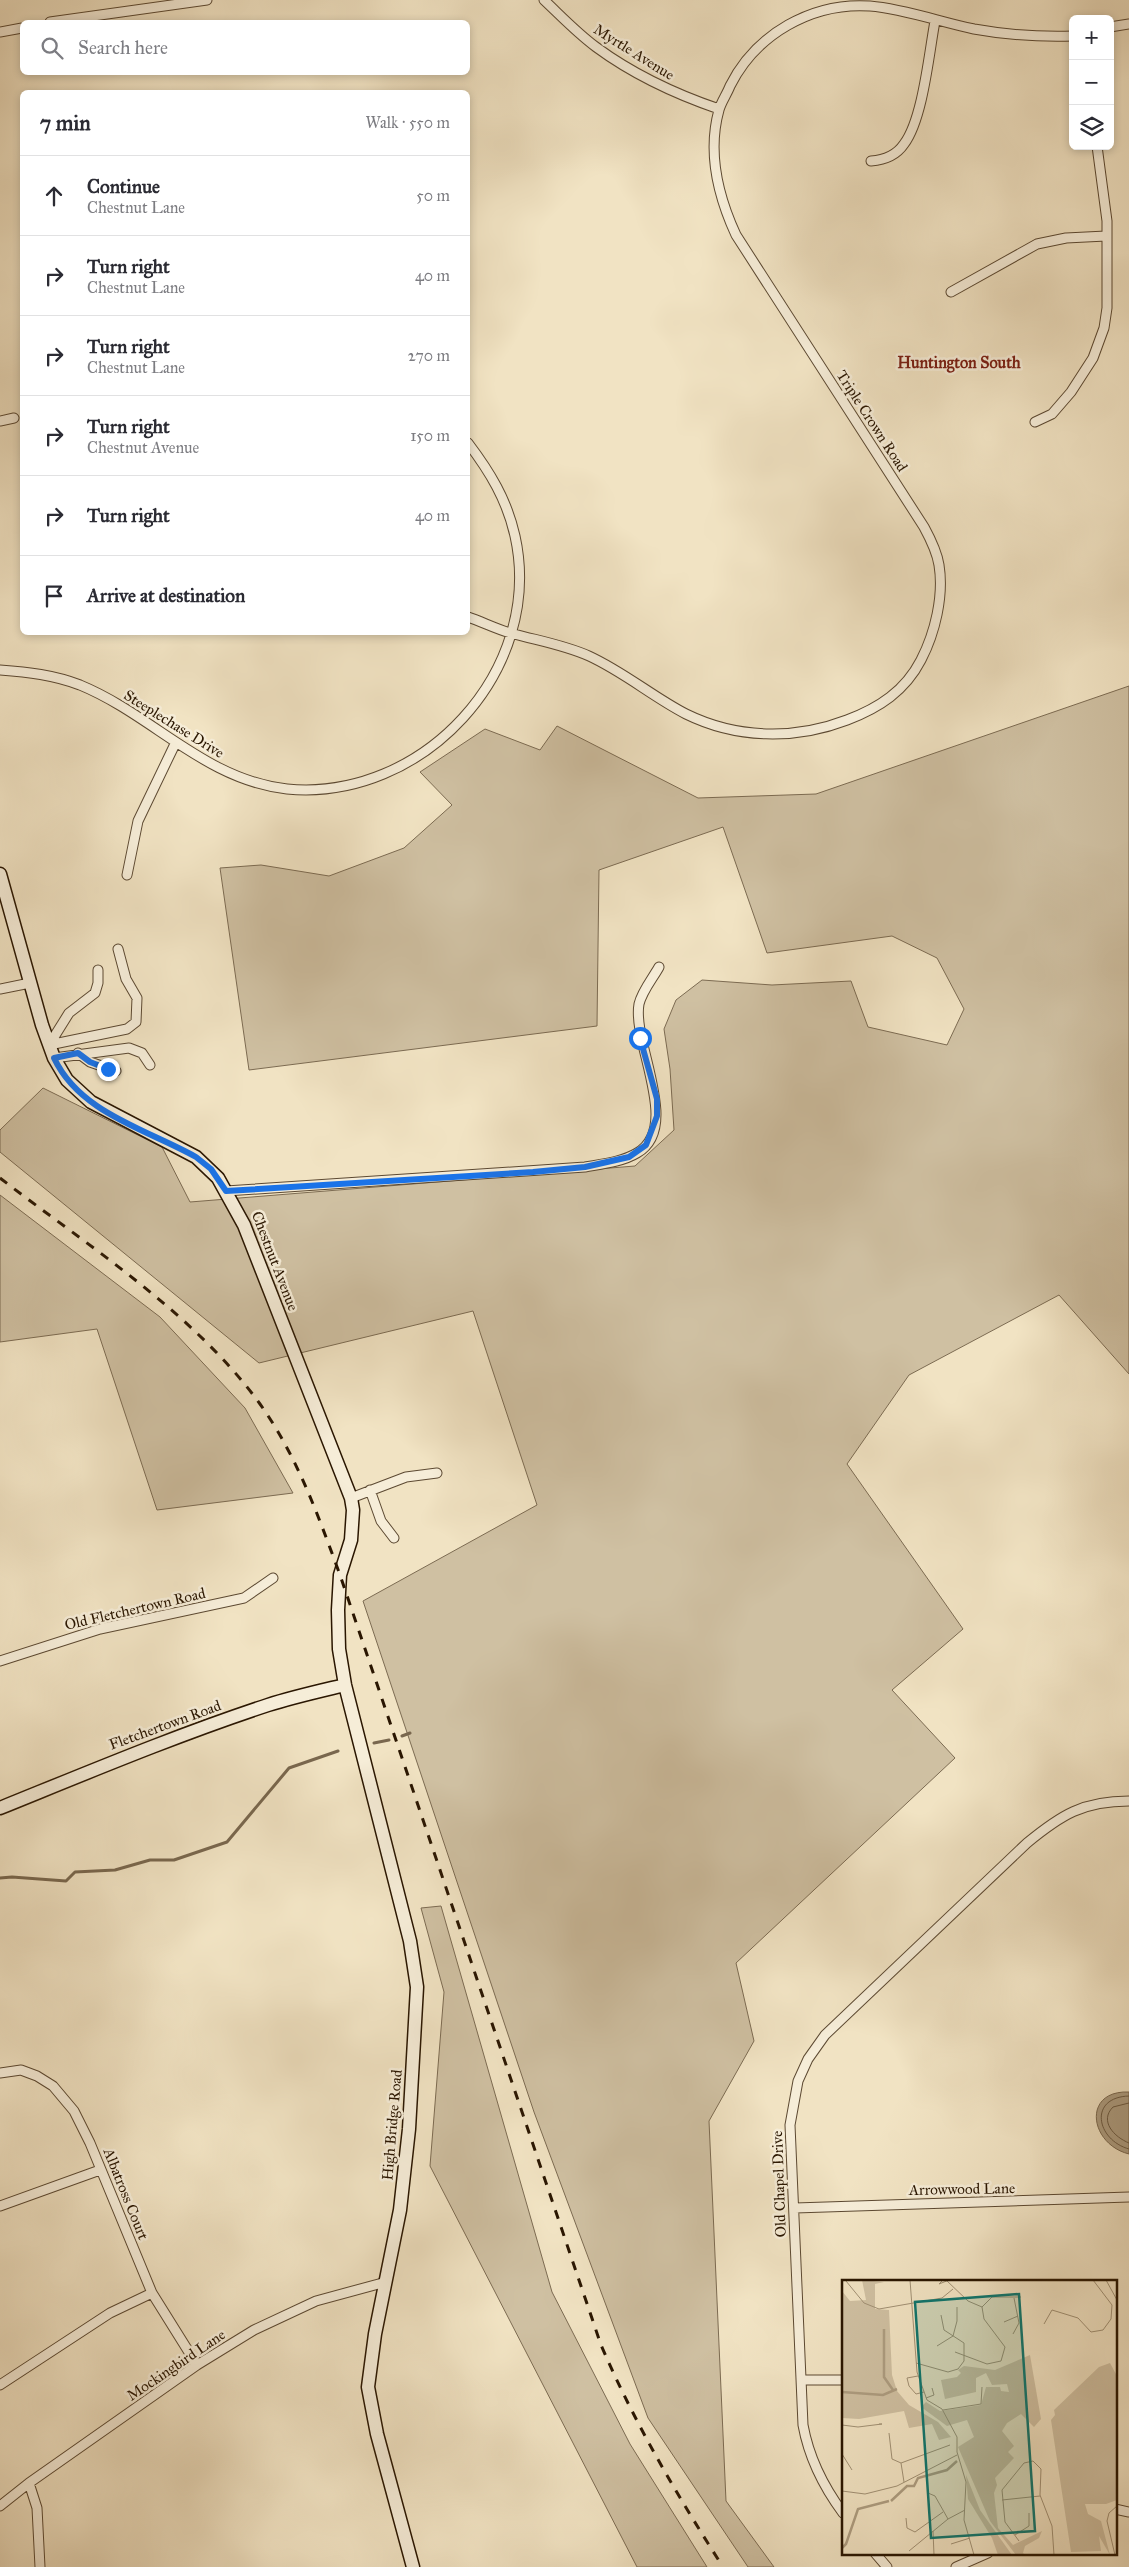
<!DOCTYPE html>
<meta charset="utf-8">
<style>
body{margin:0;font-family:"IM FELL Great Primer",serif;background:#f2f2f3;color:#2b2b33}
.controls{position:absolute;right:15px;top:15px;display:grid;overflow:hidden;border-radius:8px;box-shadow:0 2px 8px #0003}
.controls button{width:45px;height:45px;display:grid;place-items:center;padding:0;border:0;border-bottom:1px solid #e1e1e2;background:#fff;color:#2b2b33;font:25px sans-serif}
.stop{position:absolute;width:15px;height:15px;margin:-11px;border:4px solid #1a73e8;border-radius:50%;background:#fff}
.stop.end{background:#1a73e8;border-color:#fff;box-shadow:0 1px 5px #0008}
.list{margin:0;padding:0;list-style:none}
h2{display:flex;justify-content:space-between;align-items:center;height:65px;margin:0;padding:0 20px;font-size:21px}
h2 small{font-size:16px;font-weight:400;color:#7c7c81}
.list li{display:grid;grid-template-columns:32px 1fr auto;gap:15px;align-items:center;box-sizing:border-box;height:80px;padding:0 20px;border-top:1px solid #e1e1e2}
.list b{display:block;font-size:19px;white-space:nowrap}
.list p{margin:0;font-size:16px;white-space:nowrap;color:#7c7c81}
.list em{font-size:16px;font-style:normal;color:#7c7c81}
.icon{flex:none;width:28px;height:28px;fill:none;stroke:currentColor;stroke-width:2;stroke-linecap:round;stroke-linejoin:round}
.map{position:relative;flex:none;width:1129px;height:2567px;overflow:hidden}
.search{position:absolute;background:#fff;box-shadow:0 2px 8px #0003;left:20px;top:20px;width:450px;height:55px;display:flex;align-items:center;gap:12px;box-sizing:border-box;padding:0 18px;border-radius:8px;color:#7c7c81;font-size:19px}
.panel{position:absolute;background:#fff;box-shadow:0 2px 8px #0003;left:20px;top:90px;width:450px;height:545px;border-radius:8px}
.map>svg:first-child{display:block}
.green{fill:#cfc0a2;stroke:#7c6b52}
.water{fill:#ad9d81;stroke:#79674e}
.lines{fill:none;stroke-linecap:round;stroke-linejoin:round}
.shore{stroke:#6c5a41;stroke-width:1}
.stream{stroke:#79674e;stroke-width:3}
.street-casing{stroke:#5c4932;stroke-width:11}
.secondary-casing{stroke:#2a1601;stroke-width:15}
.street{stroke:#f6edd8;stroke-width:9}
.secondary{stroke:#f6edd8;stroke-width:12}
.rail{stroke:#2a1601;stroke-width:3;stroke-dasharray:9 9;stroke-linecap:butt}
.route{stroke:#1a73e8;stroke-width:6}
.labels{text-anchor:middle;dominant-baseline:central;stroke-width:5;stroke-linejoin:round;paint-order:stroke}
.street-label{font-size:15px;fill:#2a1601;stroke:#f6edd8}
.neighbourhood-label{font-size:16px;font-weight:bold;fill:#7a1f14;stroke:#f6edd8}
.inset-river{fill:none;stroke:#ad9d81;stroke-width:2.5}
.inset-road{fill:none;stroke:#a19175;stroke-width:1}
.view{fill:#0f766e;fill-opacity:0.15;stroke:#0f766e;stroke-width:2.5}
.inset-edge{fill:none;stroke:#2a1601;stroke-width:2.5}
</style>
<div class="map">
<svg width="1129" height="2567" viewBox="0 0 1129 2567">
<rect width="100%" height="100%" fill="#f1e3c3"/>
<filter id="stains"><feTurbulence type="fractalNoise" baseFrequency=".004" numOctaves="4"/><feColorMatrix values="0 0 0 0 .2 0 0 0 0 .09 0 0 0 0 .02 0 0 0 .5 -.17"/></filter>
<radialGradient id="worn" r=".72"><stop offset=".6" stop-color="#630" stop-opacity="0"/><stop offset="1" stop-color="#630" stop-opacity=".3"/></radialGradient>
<path class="green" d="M1129,686v688l-70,-79 -150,80 -62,89 116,165 -71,61 63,68 -219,205 18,78 -45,80 17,380 48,66h-26l-100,-149 -114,-306 -171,-511 174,-96 -64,-194 -214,52 -259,-211v-22l43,-42 119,59 28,55 445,-36 39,-36 -4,-61 -6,-40 12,-29 26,-20 70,5 79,-4 17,46 79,18 17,-36 -27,-51 -45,-22 -125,17 -44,-126 -124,43 -2,156 -348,44 -29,-202 41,-3 68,11 75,-28 48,-43 -32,-33 65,-43 55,21 17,-24 141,72 118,-4z
M0,1195l160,122 85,91 48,85 -136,17 -60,-181 -97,13z
M441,1906l111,386 78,152 77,123h-70l-207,-401 14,-174 -23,-84z"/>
<path class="water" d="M1129,2092v62c-40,-10 -47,-64 0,-62z"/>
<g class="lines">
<path class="shore" d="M1129,2096c-41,1 -33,44 0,53
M1129,2103l-16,4c-14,14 1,30 16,36"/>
<path class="stream" d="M402,1736l8,-3
M374,1743l15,-3
M0,1878l12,-1 54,4 9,-9 40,-2 35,-10h24l53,-18 62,-74 49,-17"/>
<g class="street-casing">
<path id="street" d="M544,0c17,16 33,33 52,47 38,28 79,47 123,62
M50,22l157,-22
M1110,27l19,-3
M0,32l22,-4
M871,161c13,-1 25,-5 33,-17 19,-25 25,-91 31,-123
M951,292l86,-48 29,-6 40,-2
M0,421l14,-3
M1035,422l17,-8 19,-22 22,-34 11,-30 3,-20v-87l-10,-75
M468,617c15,5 30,13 46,17 26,7 50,11 75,22 35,16 64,41 97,58 51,25 109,26 161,6 32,-12 58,-29 74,-60 14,-27 23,-64 18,-95 -2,-13 -9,-27 -15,-38l-188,-292c-18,-39 -29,-82 -17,-125 2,-8 8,-16 11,-24 26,-52 82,-84 140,-80 35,3 70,16 104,23 33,6 65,8 99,7
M0,670c28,2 54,5 80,15 73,30 125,95 207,104 135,13 258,-118 228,-253 -8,-36 -25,-64 -47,-93
M127,875l11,-54 37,-77
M0,989l30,-6
M49,1045l78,-16 9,-7 1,-24 -11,-19 -8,-30
M49,1045l20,-32 26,-20 3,-10v-13
M78,1053l12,9 26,9
M54,1058l75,-10 13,5 8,12
M226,1191l359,-24c17,-3 37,-5 52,-14 45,-26 -5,-109 2,-149 3,-13 14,-26 20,-37
M370,1490l11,31 13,17
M351,1498l55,-21 31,-4
M0,1661l100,-32 144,-31 29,-20
M0,2073l21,-3 16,6 16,10 21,25 16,32 62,150 45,72
M0,2206l100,-36
M795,2208l334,-11
M802,2380h41
M0,2385l110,-72 42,-20
M29,2483l8,25 3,59
M0,2506l29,-23 168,-118 57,-35 62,-29 70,-19
M1115,2509l14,3
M843,2513c-20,-27 -34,-55 -40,-88l-13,-300 8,-44 10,-22 17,-24 202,-192c34,-28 56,-42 102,-42
M875,2553l12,14
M956,2567l32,-14"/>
</g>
<g class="secondary-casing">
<path id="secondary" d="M0,874l42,151 12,33 13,22 24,22 105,55 22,21 26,47 107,273 2,12 -2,30 -11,35 -2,35 1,39 6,36 65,256 7,46 -8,142 -9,81 -25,124 -7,53 9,47 36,133
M0,1808c89,-36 177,-73 268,-103 25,-8 52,-14 77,-20"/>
</g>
<use href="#street" class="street"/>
<use href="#secondary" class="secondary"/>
<path class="rail" d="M0,1178c88,68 194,135 260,226 37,52 58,111 80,171l261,770c34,79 76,150 122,222"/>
</g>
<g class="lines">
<path class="route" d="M108,1069l-18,-7 -12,-9 -24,5c26,55 92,71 142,99l15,12 15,22 307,-19 52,-5 44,-10 17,-12 11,-29v-17l-17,-61"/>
</g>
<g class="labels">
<g class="street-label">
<text transform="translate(634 52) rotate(32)">Myrtle Avenue</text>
<text transform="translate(872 421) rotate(57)">Triple Crown Road</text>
<text transform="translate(174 724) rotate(32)">Steeplechase Drive</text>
<text transform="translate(275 1261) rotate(69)">Chestnut Avenue</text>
<text transform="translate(135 1609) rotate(-13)">Old Fletchertown Road</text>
<text transform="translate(165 1725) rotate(-20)">Fletchertown Road</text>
<text transform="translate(392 2125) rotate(-85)">High Bridge Road</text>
<text transform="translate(779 2184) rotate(-92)">Old Chapel Drive</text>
<text transform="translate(962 2189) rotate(-1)">Arrowwood Lane</text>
<text transform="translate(126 2194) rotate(68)">Albatross Court</text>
<text transform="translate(176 2365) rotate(-34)">Mockingbird Lane</text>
</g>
<g class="neighbourhood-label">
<text x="959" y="362">Huntington South</text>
</g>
</g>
<g transform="translate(842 2280)">
<rect width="275" height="275" fill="#f1e3c3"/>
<path d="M20,0l22,2 -9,2v25l14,1 3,65 5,16 12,14 29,17 13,15 -12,3 -7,-16 -23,4 -5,-17 -45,8 -17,-1v-127l8,10 16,-1zM188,75l11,64 -7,8 -13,-13 -14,9 -5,8 12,15 -6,6 6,6 -19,20 2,7 -3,8 4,35 15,17 29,-14 -3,7 -14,8 -2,7 2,2h-9l-26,-34 -32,-74 16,-10 -7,-17 -20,6 -26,-19 5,-5 14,9 41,-6 5,-18h14l1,4 8,1 -2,-8 -15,1 -6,-12 -10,5v14l-31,7 -4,-19 16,-3 4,-4 -3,-3 6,-4 31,4zM268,83l7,13v124l-11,4h-21l3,10 13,7 9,34 -11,-19 2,15 -30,1 -20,-132 4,-5 -1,-5 45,-43zM124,195l14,35 32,45h-14l-6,-17 -24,-39z" fill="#cfc0a2"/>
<path class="inset-river" d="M42,49v48l9,13M0,112l41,3 14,-6M49,221l16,-15h7l4,-8 29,-8 10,-9M0,268l4,-4 12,-35 31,-8"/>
<path class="inset-road" d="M68,0l7,92 10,28 15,9 15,28v15l9,30 -2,38 10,35M101,0l-4,4 10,-4M104,0l22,21 14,6M264,0l11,20M4,1l18,22 15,6 63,-11 11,-9M162,42l14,-6M202,44l8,-14 26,8 13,14 12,-2 8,-11 1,-14 -19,-25M171,54l6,-11 -5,-25M95,66l16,-10 4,-15v-14M113,72l32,12 14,-3 4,-14 -21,-28 -2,-12 10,-10h29M74,83l32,9 10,-3 6,-8v-18l-20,-13 -3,-15M76,96l-11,2 2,8 7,8 8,-2M84,118l8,-3 -2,-7M101,130l38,-6 1,-17M0,145l16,2 24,-3h-3M47,153l3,26 9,4M0,174l10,16M62,202l-3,-19 49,-18M0,211l23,3 32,-8 60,-31M86,213l7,3 13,23M160,220l38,-4M64,238l1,10 8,4 28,-20M91,251l1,24M173,255l14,-9v-13M177,261l-14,-19 -3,-32 22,-27 9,-2 8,8 -1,26 12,31 2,29M109,264l19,-6M67,271l39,-32 17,-9M273,275l-8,-34 2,-8 8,-7"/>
<path class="view" d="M177,14l16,237 -104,7 -16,-236z"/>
<rect width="275" height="275" class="inset-edge"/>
</g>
<rect width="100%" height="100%" filter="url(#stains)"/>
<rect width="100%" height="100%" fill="url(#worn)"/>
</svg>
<div class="controls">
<button>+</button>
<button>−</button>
<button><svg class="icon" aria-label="layers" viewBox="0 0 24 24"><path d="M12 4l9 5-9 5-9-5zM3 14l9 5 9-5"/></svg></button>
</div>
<div class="stop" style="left:640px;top:1038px"></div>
<div class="stop end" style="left:108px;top:1069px"></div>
<div class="search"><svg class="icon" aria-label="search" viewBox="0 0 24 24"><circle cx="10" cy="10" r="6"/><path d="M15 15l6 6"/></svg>Search here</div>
<section class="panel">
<h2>7 min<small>Walk · 550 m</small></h2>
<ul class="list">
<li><svg class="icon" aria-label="ahead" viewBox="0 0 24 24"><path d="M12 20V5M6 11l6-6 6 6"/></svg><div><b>Continue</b><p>Chestnut Lane</p></div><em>50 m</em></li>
<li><svg class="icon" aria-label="right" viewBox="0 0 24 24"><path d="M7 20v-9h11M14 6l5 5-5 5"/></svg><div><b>Turn right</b><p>Chestnut Lane</p></div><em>40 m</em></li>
<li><svg class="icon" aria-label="right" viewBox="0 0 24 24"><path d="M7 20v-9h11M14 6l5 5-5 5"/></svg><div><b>Turn right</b><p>Chestnut Lane</p></div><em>270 m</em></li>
<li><svg class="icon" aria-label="right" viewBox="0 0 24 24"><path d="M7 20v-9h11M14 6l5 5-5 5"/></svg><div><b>Turn right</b><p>Chestnut Avenue</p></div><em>150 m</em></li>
<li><svg class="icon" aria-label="right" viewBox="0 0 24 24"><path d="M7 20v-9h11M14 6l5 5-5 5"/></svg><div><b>Turn right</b></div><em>40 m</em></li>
<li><svg class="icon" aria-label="arrive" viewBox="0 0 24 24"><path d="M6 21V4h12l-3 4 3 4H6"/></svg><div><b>Arrive at destination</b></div></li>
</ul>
</section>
</div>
